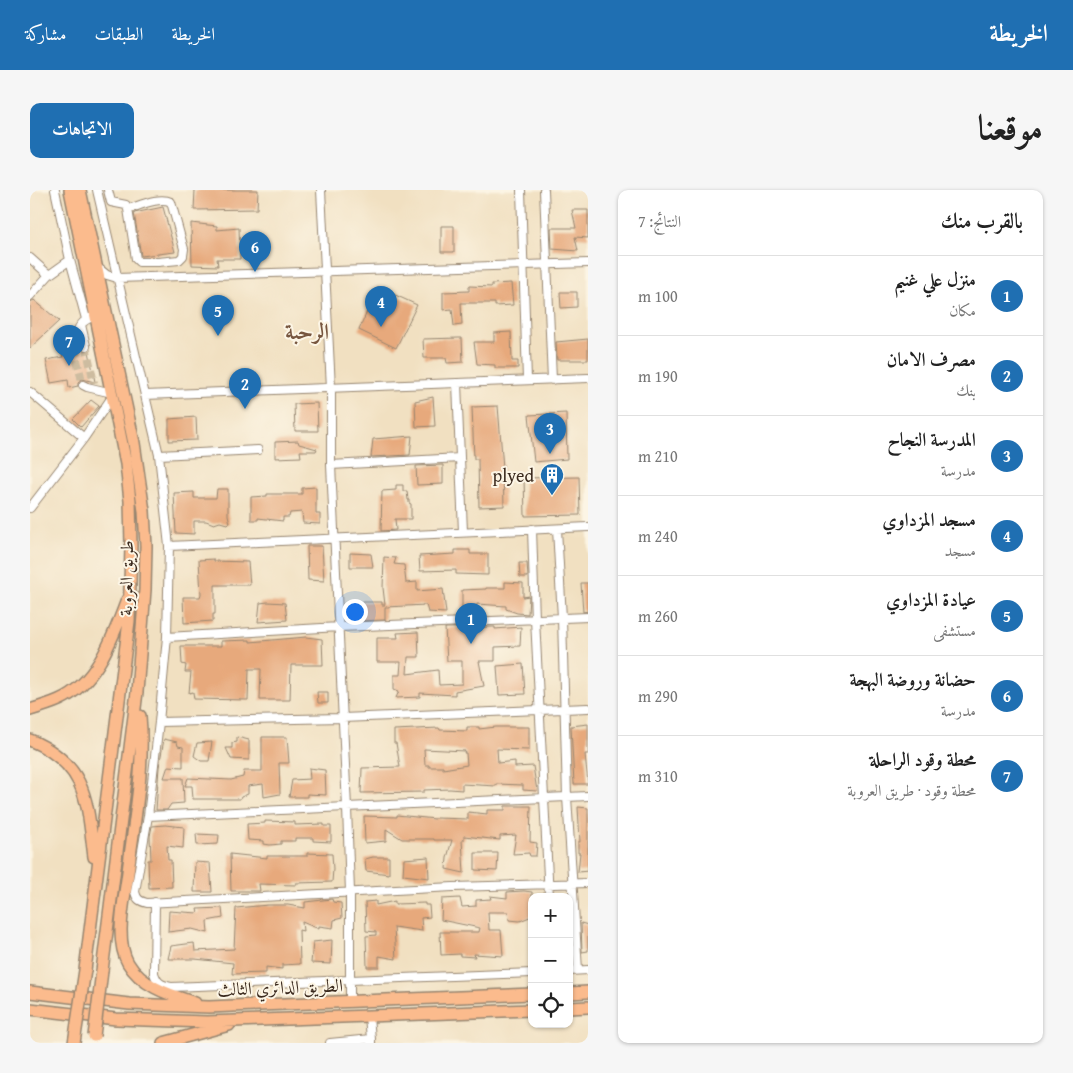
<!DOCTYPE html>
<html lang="ar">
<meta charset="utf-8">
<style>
body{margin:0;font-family:"Gentium Book Plus",Amiri,serif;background:#f6f6f6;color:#222;direction:rtl}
.controls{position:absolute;right:15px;bottom:15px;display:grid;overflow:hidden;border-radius:10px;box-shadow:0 1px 4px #0004}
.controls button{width:45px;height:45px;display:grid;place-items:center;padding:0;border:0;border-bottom:1px solid #e0e0e0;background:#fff;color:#222;font:25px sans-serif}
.you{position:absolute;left:324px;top:421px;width:18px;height:18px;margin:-12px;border:4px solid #fff;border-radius:50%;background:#1a73e8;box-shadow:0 0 0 8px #1a73e833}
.badge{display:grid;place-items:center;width:32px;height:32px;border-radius:50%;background:#1f6fb2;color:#fff;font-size:16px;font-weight:700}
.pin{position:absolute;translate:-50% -41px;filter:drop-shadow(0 1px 2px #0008)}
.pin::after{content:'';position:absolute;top:26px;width:18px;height:15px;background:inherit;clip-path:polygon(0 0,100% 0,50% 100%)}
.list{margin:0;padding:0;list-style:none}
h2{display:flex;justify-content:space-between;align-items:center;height:65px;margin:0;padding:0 20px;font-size:21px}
h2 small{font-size:16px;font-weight:400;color:#767676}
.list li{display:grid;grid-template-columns:32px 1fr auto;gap:15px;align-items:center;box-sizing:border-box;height:80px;padding:0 20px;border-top:1px solid #e0e0e0}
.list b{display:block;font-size:19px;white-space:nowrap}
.list p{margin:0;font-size:16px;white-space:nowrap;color:#767676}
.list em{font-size:16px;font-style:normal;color:#767676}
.icon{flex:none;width:28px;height:28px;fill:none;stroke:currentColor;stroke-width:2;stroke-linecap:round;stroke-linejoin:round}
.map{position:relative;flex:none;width:558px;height:853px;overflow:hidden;direction:ltr;border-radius:10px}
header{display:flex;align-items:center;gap:30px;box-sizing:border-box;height:70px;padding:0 25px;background:#1f6fb2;color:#fff}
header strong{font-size:24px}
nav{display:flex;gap:28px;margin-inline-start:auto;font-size:18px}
.intro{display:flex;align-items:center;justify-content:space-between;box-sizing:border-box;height:120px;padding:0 30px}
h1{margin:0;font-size:35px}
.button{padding:12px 22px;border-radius:10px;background:#1f6fb2;color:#fff;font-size:18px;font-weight:700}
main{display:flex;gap:30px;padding:0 30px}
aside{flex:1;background:#fff;border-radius:10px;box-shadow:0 1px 4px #0004}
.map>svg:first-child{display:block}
.building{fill:#e7a97b;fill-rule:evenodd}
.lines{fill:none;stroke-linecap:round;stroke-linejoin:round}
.minor-tunnel{stroke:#cdbca0;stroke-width:8;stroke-dasharray:8 4;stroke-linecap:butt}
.minor-casing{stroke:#968570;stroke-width:10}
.highway-casing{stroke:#968570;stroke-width:14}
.minor{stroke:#fff;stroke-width:8}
.highway{stroke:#fbbb8d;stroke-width:11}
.highway-bridge-casing{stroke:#968570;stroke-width:14;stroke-linecap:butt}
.highway-bridge{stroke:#fbbb8d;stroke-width:11}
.labels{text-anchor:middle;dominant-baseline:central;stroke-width:4;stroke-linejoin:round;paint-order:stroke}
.poi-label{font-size:18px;fill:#3b2a1e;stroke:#fcf5e5;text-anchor:end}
.street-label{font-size:18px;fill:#3b2a1e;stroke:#fcf5e5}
.district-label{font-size:22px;font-weight:bold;fill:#77563f;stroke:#fcf5e5}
</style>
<header>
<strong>الخريطة</strong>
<nav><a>الخريطة</a><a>الطبقات</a><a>مشاركة</a></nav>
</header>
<div class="intro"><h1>موقعنا</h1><a class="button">الاتجاهات</a></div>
<main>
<aside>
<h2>بالقرب منك<small>النتائج: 7</small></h2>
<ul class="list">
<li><span class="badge">1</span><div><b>منزل علي غنيم</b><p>مكان</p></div><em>100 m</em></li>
<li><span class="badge">2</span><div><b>مصرف الامان</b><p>بنك</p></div><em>190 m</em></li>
<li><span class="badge">3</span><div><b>المدرسة النجاح</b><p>مدرسة</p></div><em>210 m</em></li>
<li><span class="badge">4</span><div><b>مسجد المزداوي</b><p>مسجد</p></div><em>240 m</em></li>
<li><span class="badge">5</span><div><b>عيادة المزداوي</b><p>مستشفى</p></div><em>260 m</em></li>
<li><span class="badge">6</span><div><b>حضانة وروضة البهجة</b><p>مدرسة</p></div><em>290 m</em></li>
<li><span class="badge">7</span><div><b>محطة وقود الراحلة</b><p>محطة وقود · طريق العروبة</p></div><em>310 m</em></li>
</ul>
</aside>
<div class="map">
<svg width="558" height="853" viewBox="0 0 558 853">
<rect width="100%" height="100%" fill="#fcf5e5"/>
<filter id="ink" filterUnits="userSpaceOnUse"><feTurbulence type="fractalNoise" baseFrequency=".02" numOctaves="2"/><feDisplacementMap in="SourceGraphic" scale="10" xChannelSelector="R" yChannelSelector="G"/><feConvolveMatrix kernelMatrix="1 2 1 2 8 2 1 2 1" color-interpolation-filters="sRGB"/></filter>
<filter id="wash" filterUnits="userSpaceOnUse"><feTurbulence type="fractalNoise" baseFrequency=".0096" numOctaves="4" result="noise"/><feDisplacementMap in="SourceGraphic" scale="20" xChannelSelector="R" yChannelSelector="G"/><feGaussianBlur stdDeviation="1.12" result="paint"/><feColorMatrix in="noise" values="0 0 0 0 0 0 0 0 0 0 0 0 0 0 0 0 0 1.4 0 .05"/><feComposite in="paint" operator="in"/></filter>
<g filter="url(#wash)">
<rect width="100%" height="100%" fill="#f1e0c1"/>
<g id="blocks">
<path class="building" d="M165,0h63l-1,19 -63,1z
M133,17l12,45 -34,4 -7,-43z
M542,20h16v28l-13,-1 3,14 -26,-2 -1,-21h25z
M161,33l26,3v4l22,-2 1,31h-23l1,7 -26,-1z
M411,36h13v26h-13z
M481,93l2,22 -18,1v-3h-34l1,22 -8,1 -2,-17 -9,1v-18l26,-1v-5l23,1v-3z
M348,97l39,18 -21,43 -37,-18z
M530,102h17v15l-16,1z
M4,110l25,21 -29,27v-46z
M481,142l1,29h6v7h-23v-3l-18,-1 -3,-22h20v-9z
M429,148h3l1,24 -16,1 -1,-5h-22l-1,-19z
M558,149v21h-31l-1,-18z
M50,157l4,4h5l6,31 -13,-3 -4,3v4l-9,2 -1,-8 -17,3 -5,-23 17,-3 -2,-6 8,-2 2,4h5z
M403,207l2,29 -19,1 -1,-26z
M61,210l8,6 -18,21 -8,-8z
M287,213l1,28h-23l-1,-27z
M468,216l5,62 1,38 -25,1 -1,-48h-4l-2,-52z
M536,223l1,46 -33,3 -5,-47z
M166,227l1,23 -28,1v-22z
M382,246l-2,19 -39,2 2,-18z
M268,251l1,3 18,5 -1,2h-16l1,6 -26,1v-16z
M413,275v19l-26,1 -1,-19z
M549,287l1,38 -55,1 -1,-38z
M366,295h7v6h4l1,9h1v3l2,1v15h-16l1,11 -15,1 1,-40 14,-1z
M286,297v27h4v10l-17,-1 -1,-11 -12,1 -1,4h-6v4l-25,-3v2h-7v-23l16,-1v-2h35v-6z
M187,299h11v26l2,8 -3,1 -7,-2 -6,2 -8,-3h-12v13l-18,-1 -2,-40 20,-1v6h22z
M277,356h15l2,35 -16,-1z
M425,360h15v4h18v21l-32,-1v-4l-36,1 -1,-15 36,-2z
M320,363l21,1 2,13h-23z
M354,367l12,1 -2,6 10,1 2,18 11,-1v9l26,-2 3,24 -18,-1 -2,-7 -41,2v13l-29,1 -1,-19h27v3h3l-2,-17z
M184,369v2l34,1 2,23h-35v29h-2v7l-29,2 -1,-26h17l1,-3 -2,-34z
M489,373h8l1,14h-8z
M475,392l18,1v14l6,-1 -1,18 -11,-1 -11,-4v-3l-29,-2v1l-15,3v-18l24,-1v-1h19z
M551,393h7v28l-5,1z
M238,412l17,1 2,17 -29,2 2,-19z
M465,437v2l26,-2 -1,19 -25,1v14h-16l5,25 -29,5v4l-35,-2v4l-24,1 3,-7 -5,-2v-14h6l1,-13h-24v-24h21l-1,-5 21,-1 1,25h-11l-1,17 31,-4 1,15 23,-1v-23h-15l-2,-33z
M276,447l16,2 1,26h-32l-1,35h-30l1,-31h-12l-1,31 -54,-1 -1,-7 -4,1 2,-21h-6l1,-7 -4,-1 -1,-18h40v-5l29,-1v2z
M493,474l2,30 -26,1 -2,-29z
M287,502h11v11h-10z
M558,534v30h-3l3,30h-14l-3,-58z
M437,537h12v2l17,-2h33v23l-32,-1 1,14 17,-2v6l18,-1 4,25 -14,-1v-5l-27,-1v2l-34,-2v6l-12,-1 -26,1v2l-63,1 1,-25 38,-1 -4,-24h-2v-13l45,-2 1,2 27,1zM394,559l41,2 -1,2h2l1,12 -24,4v-2h-14v-2h-4z
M207,547l12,3v20l-18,-1 -5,-11h6v-5l5,-1z
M232,547h25l2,26h-10l1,31 -16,3 -1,-13 -15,2v8l-7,3 -1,2h-47l-1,-13h-7l3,-8 43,2 12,-3 1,-6h18z
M134,549l13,3 1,4 5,1v20l-15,-1 -4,12h19l1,25 -13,1 -4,6h-11l3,-43z
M182,552l-3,19h-8l-7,-5 3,-13z
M279,578l16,2 1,25 -19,-1v3h-18l3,-17 18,-1z
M475,616h26l-1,36 7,1 -1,13h-6l-1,-3 -16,1 3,-19 -16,1v4l-36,-4v4h-2l2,33 -18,-4 1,-11 5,-18h-18v-1h-32l-16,-10v12l-21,2 -1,-27 33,1v-2l38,4 1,-1 32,1v-7l19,2v-4h18z
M548,617l10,1v63l-10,1 2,-19h-2v-11h2z
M235,631l30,1v3l29,-1v2h7v16l-18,-1v-3h-18v3h-14v3l-11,1 -6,-1v-3l-16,-1 -1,-16 18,-1z
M135,635l19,2 -1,21 -16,-2 1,14h3l1,27 -23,1 -1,-28h3l-1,-24 2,-10z
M166,644l23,1 -1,9 -21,1z
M277,663l25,1 1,15 -1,13 -36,1v2l-37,-1 1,7h-29l-1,-37 37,4v-2h40z
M445,663h23l-1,18 -22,-1z
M343,667h16v17l-23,-3 -1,-12z
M398,667l1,21 -26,-3 1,-16z
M165,672l15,1 2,29h-18z
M494,701l8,1v24l-12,5 -11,-1 -1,-8h-20l1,18h12l2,26 -29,-2 1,3 -15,-1v-2l-19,1 -1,-23h39l1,-4 -39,-8 1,-21 18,-1 2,9 14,-1v-6l15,-1 -1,-3 17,2v-6z
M302,709l1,3 8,1 1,15 -8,2 -1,8 -14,-2v3l-17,-7 1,9 -4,-1 1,34 -18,1v4l-16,-2v6l-34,1 1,-11 -38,-4h-27l3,-13 23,-3 1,8 39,-2 2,-41 32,-3h20l17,3v-6z
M346,711v4l19,-4v3l30,-1v2h4l1,12 -9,1 1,13 -28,-4 2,32 -17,-3v11h-12l-1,-31 10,-1v-3l-10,-1 -1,-29z
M192,718l1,10 -16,3 1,12 -16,-4 -24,3 1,-21 29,2 -1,-4z
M551,733l7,2v26l-6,1z
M302,750l-1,24 -20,-1 2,-21z"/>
</g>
</g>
<g filter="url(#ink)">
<use href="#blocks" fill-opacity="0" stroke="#968570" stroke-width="1"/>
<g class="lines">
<path class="minor-tunnel" d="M56,156l8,37
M44,158l9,37"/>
<g class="minor-casing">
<path id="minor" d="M25,0l15,70 16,59
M67,0l62,265 10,91 -2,91 -8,85 -11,94 -13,76c2,8 5,9 12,11l306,-16 135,-4
M78,0l3,12 15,3 2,4 8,50 3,3h19l21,-2 4,-4 1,-7 -13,-47c-12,-6 -32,4 -43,7
M291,0l10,198v77l16,343 3,84v110
M491,0l6,190
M514,0l8,190
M0,68l19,17
M67,77l10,8 10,3 471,-15
M0,106l19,-21 21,-15
M51,135l5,21
M44,158c0,-12 4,-25 16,-30
M427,193l6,149
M53,195l4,2 25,6
M0,202l54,46
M115,205l443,-17
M129,265l99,-5
M301,275l129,-7
M0,318l54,-70 28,-41
M502,339l3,90 14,278
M527,339l5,89 5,179 11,173
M139,356l419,-19
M137,447l172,-10 249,-10
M129,532l183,-4 246,-10
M118,626l440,-20
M125,712l-1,71c3,10 7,12 17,14l361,-14
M539,781l19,-1
M339,826l2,23
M300,853l41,-4v4"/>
</g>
<g class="highway-casing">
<path id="highway" d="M40,0l56,274 4,37 1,45 -2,75 -44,349
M50,0l54,253 10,68 2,35 -1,44 -8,102 -35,279
M0,520c10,-3 20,-6 29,-10 39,-17 54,-64 68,-100
M110,526c5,52 -6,105 -12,156 -3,26 -14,67 0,91 14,24 43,32 67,40
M0,550c58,25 57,62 64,117
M0,802l99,12 80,3 323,-13
M539,803l19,-1
M539,818l19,-1
M0,819l86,10 91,3 325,-12
M133,853l66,-18"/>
</g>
<use href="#minor" class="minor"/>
<use href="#highway" class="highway"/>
<g class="highway-bridge-casing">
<path id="highway-bridge" d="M64,846l8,-65
M44,853l11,-73"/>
</g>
<use href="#highway-bridge" class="highway-bridge"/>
</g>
</g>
<defs>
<g id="building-pin" transform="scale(1.25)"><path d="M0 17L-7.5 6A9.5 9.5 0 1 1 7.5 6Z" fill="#1f6fb2" stroke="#fcf5e5"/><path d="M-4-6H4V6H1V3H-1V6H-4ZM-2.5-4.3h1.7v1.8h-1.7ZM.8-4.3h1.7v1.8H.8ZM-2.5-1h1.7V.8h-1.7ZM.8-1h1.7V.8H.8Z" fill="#fff"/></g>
</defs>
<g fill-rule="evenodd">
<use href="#building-pin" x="522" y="285"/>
</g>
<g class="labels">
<g class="poi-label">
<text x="504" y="285">plyed</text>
</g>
<g class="street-label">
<text transform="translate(96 388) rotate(-89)">طريق العروبة</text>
<text transform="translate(250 797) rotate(-2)">الطريق الدائري الثالث</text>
</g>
<g class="district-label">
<text x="277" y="141">الرحبة</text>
</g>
</g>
</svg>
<div class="controls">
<button>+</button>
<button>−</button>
<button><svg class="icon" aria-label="locate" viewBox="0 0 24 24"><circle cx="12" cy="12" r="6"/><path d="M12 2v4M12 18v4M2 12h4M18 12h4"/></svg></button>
</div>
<div class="you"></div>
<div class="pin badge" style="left:441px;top:454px">1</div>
<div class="pin badge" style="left:215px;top:219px">2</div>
<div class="pin badge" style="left:520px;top:264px">3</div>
<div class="pin badge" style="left:351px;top:137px">4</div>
<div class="pin badge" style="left:188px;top:146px">5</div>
<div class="pin badge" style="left:225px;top:82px">6</div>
<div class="pin badge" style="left:39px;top:176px">7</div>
</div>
</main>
